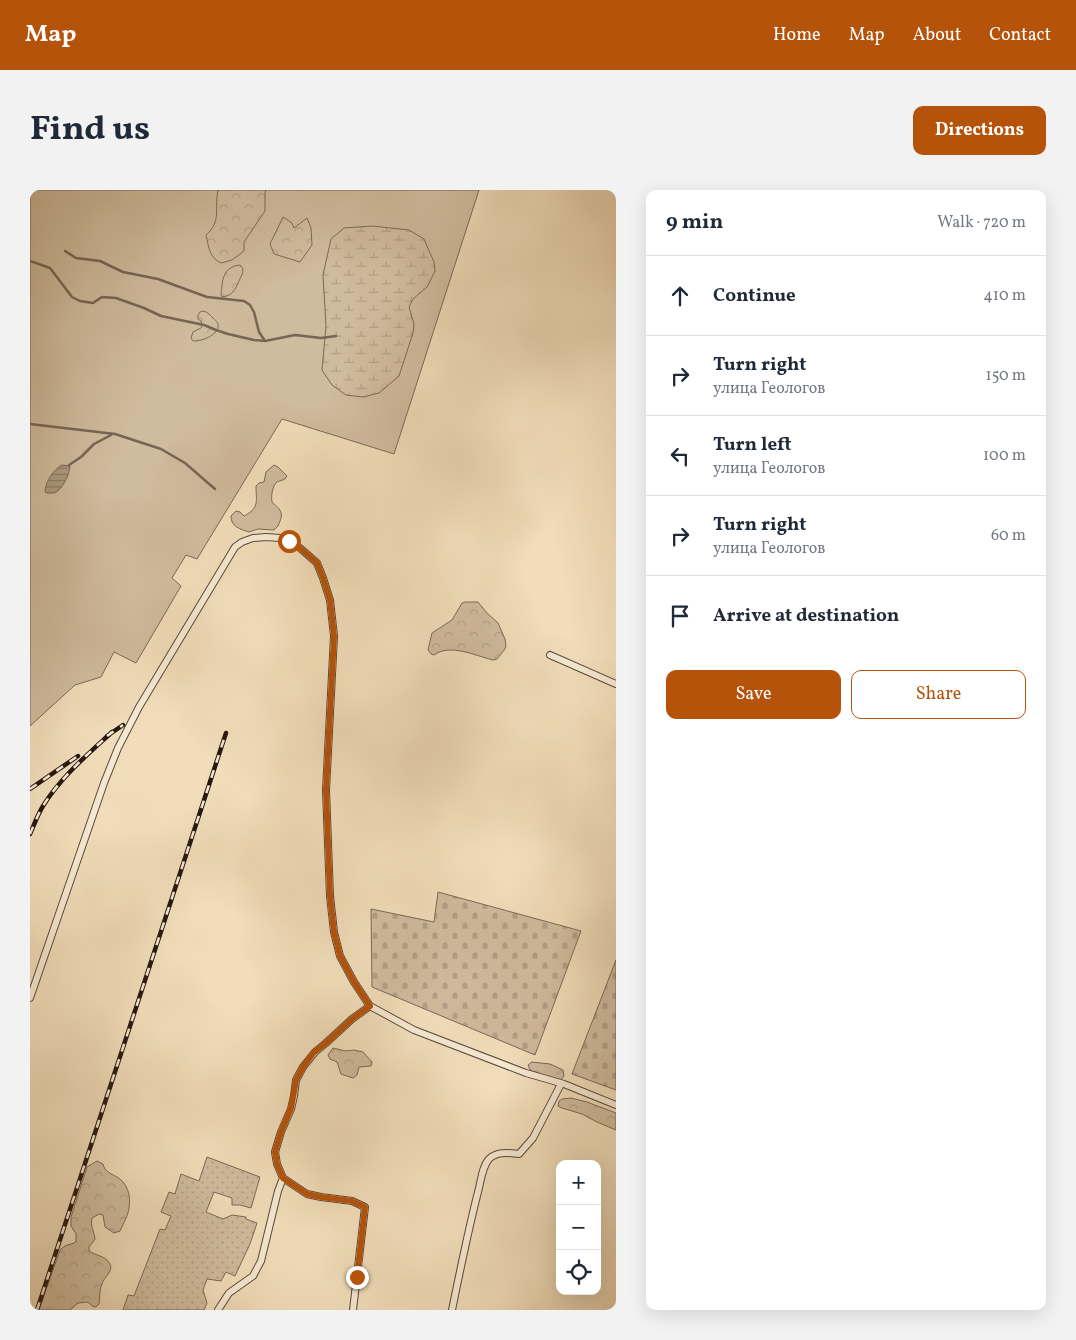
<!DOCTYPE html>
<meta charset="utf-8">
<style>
body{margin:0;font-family:Vollkorn,serif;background:#f2f2f3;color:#1f2937}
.controls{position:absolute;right:15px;bottom:15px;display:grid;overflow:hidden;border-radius:10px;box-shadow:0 5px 20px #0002}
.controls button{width:45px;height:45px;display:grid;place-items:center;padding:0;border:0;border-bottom:1px solid #e0e1e3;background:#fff;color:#1f2937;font:25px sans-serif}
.stop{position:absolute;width:15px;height:15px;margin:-11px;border:4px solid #b45309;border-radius:50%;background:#fff}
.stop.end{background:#b45309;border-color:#fff;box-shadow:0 1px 5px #0008}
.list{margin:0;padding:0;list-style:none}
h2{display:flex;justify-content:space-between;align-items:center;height:65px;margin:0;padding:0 20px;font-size:21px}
h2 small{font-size:16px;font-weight:400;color:#747a83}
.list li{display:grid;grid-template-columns:32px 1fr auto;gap:15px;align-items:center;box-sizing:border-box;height:80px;padding:0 20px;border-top:1px solid #e0e1e3}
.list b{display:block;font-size:19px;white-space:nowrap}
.list p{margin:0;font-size:16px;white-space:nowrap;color:#747a83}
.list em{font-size:16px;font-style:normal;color:#747a83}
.actions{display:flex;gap:10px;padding:15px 20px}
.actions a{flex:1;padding:11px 0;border:1px solid #b45309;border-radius:10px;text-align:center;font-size:18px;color:#b45309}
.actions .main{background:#b45309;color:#fff}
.icon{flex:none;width:28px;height:28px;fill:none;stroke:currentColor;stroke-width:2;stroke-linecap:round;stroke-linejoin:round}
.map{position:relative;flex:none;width:586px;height:1120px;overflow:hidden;border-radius:10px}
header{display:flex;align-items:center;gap:30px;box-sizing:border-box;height:70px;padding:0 25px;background:#b45309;color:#fff}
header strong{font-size:24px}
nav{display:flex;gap:28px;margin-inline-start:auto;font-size:18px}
.intro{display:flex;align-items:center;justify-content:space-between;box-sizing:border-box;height:120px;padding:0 30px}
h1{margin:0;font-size:35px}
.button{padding:12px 22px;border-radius:10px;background:#b45309;color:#fff;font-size:18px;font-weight:700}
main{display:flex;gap:30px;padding:0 30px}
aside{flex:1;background:#fff;border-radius:10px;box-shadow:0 5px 20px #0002}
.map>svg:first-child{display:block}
.green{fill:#cfbb9d;stroke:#7b6957}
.forest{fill:url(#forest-crowns);stroke:#7b6957}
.wetland{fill:url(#wetland-marsh);stroke:#7b6957}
.cemetery{fill:url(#cemetery-stones);stroke:#7b6957}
.garden{fill:url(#garden-dots);stroke:#7b6957}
.water{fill:url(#water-rules);stroke:#776654}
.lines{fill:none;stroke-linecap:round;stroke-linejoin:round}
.stream{stroke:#776654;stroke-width:2.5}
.minor-casing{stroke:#5a483b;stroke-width:8}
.minor{stroke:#f6e9d2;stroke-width:6}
.rail-casing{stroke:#271711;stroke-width:4.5}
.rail{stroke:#f6e9d2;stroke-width:2.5;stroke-dasharray:8;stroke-linecap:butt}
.route{stroke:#b45309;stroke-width:6}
</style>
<header>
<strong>Map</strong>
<nav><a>Home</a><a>Map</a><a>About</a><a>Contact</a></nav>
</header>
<div class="intro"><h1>Find us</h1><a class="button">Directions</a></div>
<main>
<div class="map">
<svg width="586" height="1120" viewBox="0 0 586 1120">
<defs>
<pattern id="forest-crowns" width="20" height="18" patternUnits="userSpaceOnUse" patternTransform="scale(1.25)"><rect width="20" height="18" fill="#cfbb9d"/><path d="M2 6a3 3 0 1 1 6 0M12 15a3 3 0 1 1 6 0" fill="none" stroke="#b2a086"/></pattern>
<pattern id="wetland-marsh" width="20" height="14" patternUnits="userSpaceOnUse" patternTransform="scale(1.25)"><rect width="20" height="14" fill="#cfbb9d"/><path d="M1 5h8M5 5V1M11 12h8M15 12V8" fill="none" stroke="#b2a086"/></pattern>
<pattern id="cemetery-stones" width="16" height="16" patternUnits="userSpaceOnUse" patternTransform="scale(1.25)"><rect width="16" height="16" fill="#cfbb9d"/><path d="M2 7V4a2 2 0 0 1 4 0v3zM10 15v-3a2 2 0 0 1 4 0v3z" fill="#b2a086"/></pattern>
<pattern id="garden-dots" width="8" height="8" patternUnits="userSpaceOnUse" patternTransform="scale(1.25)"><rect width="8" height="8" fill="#cfbb9d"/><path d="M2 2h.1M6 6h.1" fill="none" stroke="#b2a086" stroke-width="1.8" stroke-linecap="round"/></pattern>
<pattern id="water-rules" width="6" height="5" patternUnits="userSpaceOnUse" patternTransform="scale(1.25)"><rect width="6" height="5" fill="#ac9a81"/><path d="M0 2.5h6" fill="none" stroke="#8c7d68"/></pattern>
</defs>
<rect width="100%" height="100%" fill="#f1ddba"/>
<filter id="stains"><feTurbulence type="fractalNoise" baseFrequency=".004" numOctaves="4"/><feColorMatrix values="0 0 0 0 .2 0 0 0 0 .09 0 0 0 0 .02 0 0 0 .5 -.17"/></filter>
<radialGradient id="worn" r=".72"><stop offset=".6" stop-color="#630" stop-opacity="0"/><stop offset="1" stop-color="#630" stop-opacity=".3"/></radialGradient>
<path class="green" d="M0,0h449l-85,264 -112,-35 -85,140 -11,-4 -14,23 9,8 -45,77 -22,-11 -13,25 -26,8 -45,41z
M244,275l4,2 9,9 -2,3c-2,1 -6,2 -8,3 -5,4 -6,15 -5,20 10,9 12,11 6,24l-4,4 -16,-1 -9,3c-9,-3 -18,-5 -18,-16l5,-5 4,1 4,4c16,-8 12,-16 12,-30l3,-3 5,-1 2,-10z"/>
<path class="forest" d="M188,0h48l-1,3v18l-21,31v9l-12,9 -11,3c-12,-6 -12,-15 -15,-28 16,-13 8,-28 12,-45z
M253,27l9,6 2,5 13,-10 4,10 1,17 -12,17 -26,-8 -4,-10z
M210,75l3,4c0,5 -2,7 -4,12 -4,9 -7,15 -17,16 -2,-4 0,-7 0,-12 1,-11 6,-19 18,-20z
M173,121c5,1 7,4 10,7 16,12 -9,24 -20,23l-2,-3 2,-6 8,-4 1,-2 -1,-5 -3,-2v-4l2,-3z
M435,412h13l8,10 12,11 7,16 1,6 -1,4 -8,10 -4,1c-17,-4 -43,-17 -59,-5l-3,-1 -3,-4 4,-17 20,-13 10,-17z
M303,858l13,3 8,-1 9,2 9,10 -1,4 -12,1 -2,8 -4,3 -12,-4 -4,-12 -7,-3 -2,-4z
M502,872l18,2 13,6 1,6 -4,5 -4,-1 -26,-10 -2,-5z
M541,908l16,4 29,11v17l-19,-8 -15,-8 -20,-6 -4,-2 1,-5 3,-2z
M67,971l6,3c2,8 7,9 14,13 11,6 14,20 12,31 -1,8 -6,16 -9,23l-6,2 -9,-6 -2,-12 -4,-1 -7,4c-2,9 2,12 3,21l-6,8v4c6,4 14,5 18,9 10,10 -3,16 -5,24 -3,7 -2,14 -3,20l-3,3 -4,-1 -4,-4 -10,1 -8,7h-31l21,-60 5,-4 9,-3 2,-2v-7l-5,-8v-9l16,-50z"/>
<path class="wetland" d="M342,36l37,4 15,9 10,23 1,9 -8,16 -14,12 -4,8 5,17 -1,9 -14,43 -20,17 -16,4 -17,-2 -14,-10 -10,-15 4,-44 -3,-51 8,-36 13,-11z"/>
<path class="cemetery" d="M408,702l143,39 -46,124 -163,-68 -1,-78 63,13z
M586,770v130l-44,-16z"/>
<path class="garden" d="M177,967l53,20 -9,31 -11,-3h-8v-7l-18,-6 -8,20 17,7 9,-4 14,2v2l11,4 -7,21 -15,32 -9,-4 -5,9 -14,-2 -4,11 4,13 -3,7h-81l5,-15 6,1 26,-67 5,1 6,-14 -10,-4 8,-20 6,2 6,-20 18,7z"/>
<path class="water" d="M32,275l8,1c0,7 -8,25 -16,27 0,0 -7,0 -8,0l-1,-2c1,-10 8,-21 17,-26z"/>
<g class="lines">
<path class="stream" d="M35,61l11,7 24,3 23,11 35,7 49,18 37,4 6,4 4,7 5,20 6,9
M0,71l20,7 22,29 8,4 13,2 9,-6 14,1 28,10 17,8 43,9 12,5 12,4 26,6 11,1 30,-6 26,3 15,-2
M0,234l85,10 46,15 24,14 30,26
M39,275l12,-8 13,-13 17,-9"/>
<g class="minor-casing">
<path id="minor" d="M520,465l66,29
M0,808l74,-215 14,-35 21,-41 96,-160 7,-5 11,-4 13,-1 14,1 9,3 11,7 17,15 6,15 7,22 4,36 -8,154 4,106 4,36 6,24 14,26 16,24 44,24 112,43 38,11 52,21
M188,1120l11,-17 24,-17 8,-15 17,-70 5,-13
M323,1120l12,-103 -13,-6 -31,-4 -14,-3 -24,-16 -6,-14 -2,-12 6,-20 10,-23 3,-13 2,-16 7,-13 12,-15 11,-9 26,-24 18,-13
M422,1120c8,-39 16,-79 26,-118 3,-11 4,-25 11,-33 8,-8 20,-6 30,-5l14,-16 28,-54"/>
</g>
<use href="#minor" class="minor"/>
<g class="rail-casing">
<path id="rail" d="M77,546l16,-11
M0,599l48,-33
M0,644c4,-9 8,-20 13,-28 18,-29 44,-51 69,-74
M7,1120l189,-577"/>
</g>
<use href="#rail" class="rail"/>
</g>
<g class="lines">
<path class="route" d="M259,351l11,7 17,15 6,15 7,22 4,36 -8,154 4,106 4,36 6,24 14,26 16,24 -18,13 -26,24 -12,9 -11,15 -7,13 -5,28 -10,24 -6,20 2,12 6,14 24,16 14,3 31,4 13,6 -8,70"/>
</g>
<rect width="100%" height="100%" filter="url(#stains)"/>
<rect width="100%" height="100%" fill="url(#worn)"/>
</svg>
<div class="controls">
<button>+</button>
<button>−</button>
<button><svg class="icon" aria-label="locate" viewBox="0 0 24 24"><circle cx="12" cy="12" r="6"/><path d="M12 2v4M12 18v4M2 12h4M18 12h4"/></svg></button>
</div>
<div class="stop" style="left:259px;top:351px"></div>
<div class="stop end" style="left:327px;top:1087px"></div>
</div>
<aside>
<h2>9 min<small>Walk · 720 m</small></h2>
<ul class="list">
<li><svg class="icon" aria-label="ahead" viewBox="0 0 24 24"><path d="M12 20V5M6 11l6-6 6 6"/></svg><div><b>Continue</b></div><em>410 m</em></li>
<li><svg class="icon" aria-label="right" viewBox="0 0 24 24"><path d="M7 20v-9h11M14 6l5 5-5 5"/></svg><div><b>Turn right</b><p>улица Геологов</p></div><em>150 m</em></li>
<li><svg class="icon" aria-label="left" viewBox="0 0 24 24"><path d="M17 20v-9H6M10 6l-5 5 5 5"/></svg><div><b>Turn left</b><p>улица Геологов</p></div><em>100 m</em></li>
<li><svg class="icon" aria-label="right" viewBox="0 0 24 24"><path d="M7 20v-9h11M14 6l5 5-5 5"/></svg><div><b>Turn right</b><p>улица Геологов</p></div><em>60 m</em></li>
<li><svg class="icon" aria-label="arrive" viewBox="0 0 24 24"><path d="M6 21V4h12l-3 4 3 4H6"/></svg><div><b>Arrive at destination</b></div></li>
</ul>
<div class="actions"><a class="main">Save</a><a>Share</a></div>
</aside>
</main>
